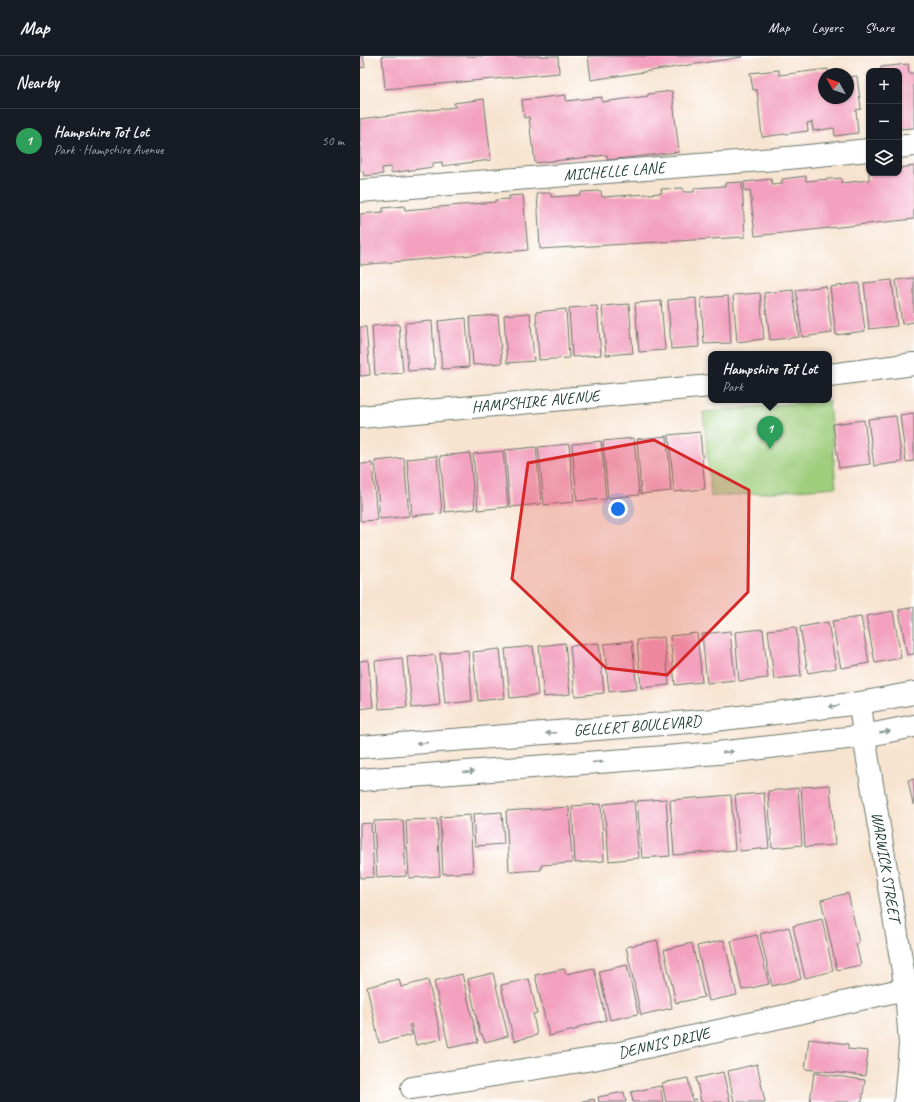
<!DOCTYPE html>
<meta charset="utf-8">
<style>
body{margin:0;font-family:Caveat,sans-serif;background:#242831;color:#f1f3f6}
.controls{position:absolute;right:12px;top:12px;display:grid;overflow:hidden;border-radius:8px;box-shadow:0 1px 3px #0004}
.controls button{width:36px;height:36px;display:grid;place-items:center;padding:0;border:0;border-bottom:1px solid #363941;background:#171b24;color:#f1f3f6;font:20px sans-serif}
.compass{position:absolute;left:458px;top:12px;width:36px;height:36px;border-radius:50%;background:#171b24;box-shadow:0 1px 3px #0004;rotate:310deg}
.you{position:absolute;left:258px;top:453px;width:14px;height:14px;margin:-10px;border:3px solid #fff;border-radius:50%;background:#1a73e8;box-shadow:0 0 0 6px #1a73e833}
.badge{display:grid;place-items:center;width:26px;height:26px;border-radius:50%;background:#0b8043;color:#fff;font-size:13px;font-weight:700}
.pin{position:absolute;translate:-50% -33px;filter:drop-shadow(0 1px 2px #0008)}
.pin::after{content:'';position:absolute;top:21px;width:14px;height:12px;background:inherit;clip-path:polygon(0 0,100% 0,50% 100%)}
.popup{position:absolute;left:348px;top:295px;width:124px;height:52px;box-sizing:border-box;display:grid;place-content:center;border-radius:8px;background:#171b24;filter:drop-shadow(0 1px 3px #0005);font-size:13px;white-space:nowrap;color:#9ea1a6}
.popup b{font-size:15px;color:#f1f3f6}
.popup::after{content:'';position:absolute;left:50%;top:100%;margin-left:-8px;border:8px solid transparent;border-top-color:#171b24}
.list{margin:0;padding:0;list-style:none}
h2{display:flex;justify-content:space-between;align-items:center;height:52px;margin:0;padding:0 16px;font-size:17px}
h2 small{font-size:13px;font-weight:400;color:#9ea1a6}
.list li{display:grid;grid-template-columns:26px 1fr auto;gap:12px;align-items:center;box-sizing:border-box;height:64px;padding:0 16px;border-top:1px solid #363941}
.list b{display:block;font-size:15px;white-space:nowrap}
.list p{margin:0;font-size:13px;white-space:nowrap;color:#9ea1a6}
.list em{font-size:13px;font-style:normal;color:#9ea1a6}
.icon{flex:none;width:22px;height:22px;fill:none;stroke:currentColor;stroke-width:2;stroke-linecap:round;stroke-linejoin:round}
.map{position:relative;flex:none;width:554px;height:1046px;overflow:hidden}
header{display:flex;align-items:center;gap:24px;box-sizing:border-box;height:56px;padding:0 20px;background:#171b24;border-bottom:1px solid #363941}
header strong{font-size:19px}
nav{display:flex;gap:22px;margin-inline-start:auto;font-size:14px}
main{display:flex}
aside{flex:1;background:#171b24}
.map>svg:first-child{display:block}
.green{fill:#9fce7d;stroke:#5f8658}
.building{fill:#f3a1bf}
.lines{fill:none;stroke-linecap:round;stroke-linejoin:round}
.street-casing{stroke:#6b776b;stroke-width:24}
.secondary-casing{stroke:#6b776b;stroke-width:24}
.street{stroke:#fff;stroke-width:22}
.secondary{stroke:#fff;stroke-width:22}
.oneway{fill:#8f9e9a}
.marked{fill:#d62828;fill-opacity:0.2;stroke:#d62828;stroke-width:3;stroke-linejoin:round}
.labels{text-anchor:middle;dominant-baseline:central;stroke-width:3.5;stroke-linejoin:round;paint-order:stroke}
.street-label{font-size:16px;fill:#1f3d34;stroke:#fff}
</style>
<header>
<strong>Map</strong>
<nav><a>Map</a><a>Layers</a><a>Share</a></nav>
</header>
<main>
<aside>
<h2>Nearby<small></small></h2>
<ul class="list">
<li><span class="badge" style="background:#2e9e5b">1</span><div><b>Hampshire Tot Lot</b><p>Park · Hampshire Avenue</p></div><em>50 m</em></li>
</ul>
</aside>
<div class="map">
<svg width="554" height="1046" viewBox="0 0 554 1046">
<rect width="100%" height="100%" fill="#fff"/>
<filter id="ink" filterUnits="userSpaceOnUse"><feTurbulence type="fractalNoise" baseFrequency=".025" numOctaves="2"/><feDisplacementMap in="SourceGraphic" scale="8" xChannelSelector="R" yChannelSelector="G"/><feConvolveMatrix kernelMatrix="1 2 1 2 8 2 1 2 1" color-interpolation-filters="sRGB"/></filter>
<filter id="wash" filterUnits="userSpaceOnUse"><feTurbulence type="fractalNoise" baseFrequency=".012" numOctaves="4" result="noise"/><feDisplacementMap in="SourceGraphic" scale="16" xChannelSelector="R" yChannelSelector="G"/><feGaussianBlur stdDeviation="0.9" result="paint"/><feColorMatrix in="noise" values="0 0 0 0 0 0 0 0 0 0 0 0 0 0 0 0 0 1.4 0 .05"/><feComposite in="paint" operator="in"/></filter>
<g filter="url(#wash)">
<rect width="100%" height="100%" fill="#f7e4d0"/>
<path class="green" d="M469,344l7,87 -125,10 -8,-85z"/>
<g id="blocks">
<path class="building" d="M0,0h3l2,11 -5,1z
M22,0h176l1,17 -174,16z
M228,0h154v1l-151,23z
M548,8l1,9h5v55l-15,1v-58h-18v-4z
M468,13l1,5h-5v24h24v-21l9,-1 4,33 -5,1 2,23 -23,3 -1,-8 -21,3 -1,-9 -5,1 1,8 -46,6 -5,-47h-4l-3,-17 29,-3v5z
M312,35l7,61 -71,8 -1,-5 -72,8 -2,-17h-1l-3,-29 -5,1 -2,-18 44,-5v6l36,-4v5l46,-6v-2z
M124,43l7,61 -49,6v-4l-9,1v4l-42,6v-6l-9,1 1,6 -19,2 -1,-5 -3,1v-53l95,-12 -1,-4z
M554,110v53l-159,17 -5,-46 -5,1 -1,-9 27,-3 1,6 10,-1v-5l24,-3v5l35,-3v5l28,-3v-7h30v-5z
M382,126l3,55 -205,12 -3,-56h14v4l30,-2v-3l20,-1 1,6 60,-4 -1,-4 22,-1 1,4h10v-4l31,-2v-3z
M163,139l5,55 -168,15v-51l23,-2v-4l21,-2 1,4 90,-8v-2l14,-1v-3z
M554,222v44l-12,2 -6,-44z
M532,224l5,46 -28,3 -5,-46z
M499,227l6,48 -29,4 -6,-48z
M466,230l6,47 -30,4 -6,-47z
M433,234l6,47 -29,3 -6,-47z
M400,237l4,46 -27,3 -4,-47z
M368,240l3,47 -27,1 -3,-46z
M336,242l3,49 -28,2 -3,-49z
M301,245l4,49 -26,2 -4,-49z
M269,248l4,49 -27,2 -4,-49z
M237,250l4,49 -29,2 -3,-49z
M206,253l3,49 -30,2 -3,-48z
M170,257l4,48 -27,2 -3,-48z
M138,259l4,48 -29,2 -3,-48z
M106,262l3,49 -27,2 -4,-48z
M72,265l3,48 -27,2 -3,-48z
M39,268l4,49 -28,2 -3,-49z
M0,271h6l4,48 -10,1z
M554,357v48l-8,1 -6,-47z
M536,360l6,46 -28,4 -6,-47z
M504,364l6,44 -31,4 -6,-44z
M340,376l5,57 -31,3 -5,-57z
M307,380l4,55 -30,3 -4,-55z
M274,382l5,57 -31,3 -5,-57z
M241,385l5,58 -29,2 -5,-57z
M209,388l5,58 -30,3 -6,-58z
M176,391l5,57 -31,3 -5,-57z
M143,395l5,56 -30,3 -5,-56z
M110,397l5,56 -30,3 -5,-56z
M77,400l5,57 -30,3 -5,-57z
M44,402l5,58 -29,3 -5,-58z
M12,407l5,57 -17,1v-57z
M554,551v47l-7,1 -8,-45z
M533,555l8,47 -26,5 -9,-47z
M501,561l8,46 -28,5 -9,-47z
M468,566l8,46 -28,5 -8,-46z
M436,571l5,49 -27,3 -6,-49z
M403,573l5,49 -29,3 -4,-49z
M370,575l5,49 -28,3 -5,-49z
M337,577l5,49 -27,3 -5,-49z
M304,581l5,48 -28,3 -4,-48z
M272,585l5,48 -28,3 -5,-48z
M205,587l5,51 -26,3 -5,-51z
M239,587l5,50 -29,3 -5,-50z
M173,590l5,49 -28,3 -5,-49z
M140,593l5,49 -27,3 -5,-49z
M108,594l4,51 -27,3 -5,-51z
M75,599l5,50 -28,3 -5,-51z
M42,602l5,49 -28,2 -4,-48z
M8,604l5,47 -13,2v-48z
M554,723v26h-1l-5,-25z
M470,729l5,60 -30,2 -4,-60z
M438,732l4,57 -30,3 -4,-57z
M404,737l5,55 -29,3 -5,-56z
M371,739l4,55 -61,5 -4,-55z
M306,743l4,57 -28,2 -5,-57z
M274,745l5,57 -30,3 -5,-57z
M241,748l3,57 -29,2 -3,-57z
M209,751l3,56 -31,2v5l-32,2 -3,-61z
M142,756l2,32 -29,2 -2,-32z
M110,759l3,57 -30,2 -3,-57z
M77,763l3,57 -31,2 -3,-58z
M43,764l3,56 -29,2 -3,-57z
M11,767l3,54 -14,1v-54z
M488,837l11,50 -3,1 5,21 -24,5 -16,-70z
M462,863l11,52 -28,7 -12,-52z
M429,871l12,52 -29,7 -12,-52z
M397,879l12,49 -27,6 -11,-49z
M297,884l15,68 -31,7 -15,-68z
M364,884l13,55 -28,6 -12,-55z
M332,887l12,54 -28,6 -12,-53z
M267,909l11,49 -28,6 -11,-49z
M234,912l12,52 -28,7v2l-29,7 -14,-61 29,-6 2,5z
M133,917l15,63 -23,6 -3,-8h-2l-12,-55z
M102,918l16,68 -29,6 -15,-67z
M39,923l2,8 27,-7 14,59 -26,6 -5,-21 -2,1 3,10 -33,8 -12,-56z
M169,923l8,34 -4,1 4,21 -23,6 -13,-56z
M449,983l39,5v5l20,2 -3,25 -60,-7z
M397,1008l8,38h-31l-6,-31z
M363,1016l7,30h-29l-5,-24z
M454,1017l51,7 -3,22h-52z
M328,1022l4,22 4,-1 1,3h-31l-4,-19z
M300,1030l3,16h-30l-2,-10z
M264,1036l2,10h-27l-1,-5z
M234,1043l1,3h-13v-1z"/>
</g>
</g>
<g filter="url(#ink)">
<use href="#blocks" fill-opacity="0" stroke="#6b776b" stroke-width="1"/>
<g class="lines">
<g class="street-casing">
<g id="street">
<path d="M539,91l15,-2"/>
<path id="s1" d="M0,135l428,-33 81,-8"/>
<path d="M469,319l85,-11"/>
<path id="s2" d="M0,361l351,-31"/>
<path id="s3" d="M500,647l4,33 42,253 4,56 -5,57"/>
<path id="s4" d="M52,1032l181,-29 321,-72"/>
</g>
</g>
<g class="secondary-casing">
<g id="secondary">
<path id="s5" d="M0,691l355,-27 145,-17 54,-10"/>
<path d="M0,724l358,-27 146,-17 50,-10"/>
</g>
</g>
<use href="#street" class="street"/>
<use href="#secondary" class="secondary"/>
</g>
<defs><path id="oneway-solid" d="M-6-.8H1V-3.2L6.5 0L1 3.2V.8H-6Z"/></defs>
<g class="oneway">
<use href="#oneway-solid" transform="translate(474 650) rotate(173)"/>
<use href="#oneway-solid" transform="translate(525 676) rotate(-10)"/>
<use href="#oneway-solid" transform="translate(191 677) rotate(176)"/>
<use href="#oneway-solid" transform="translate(62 687) rotate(176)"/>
<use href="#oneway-solid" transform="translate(368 696) rotate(-6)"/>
<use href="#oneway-solid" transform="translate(238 706) rotate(-4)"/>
<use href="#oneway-solid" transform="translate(109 716) rotate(-4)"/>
</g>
</g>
<path class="marked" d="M294,384l95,50 -1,102 -81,83 -61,-7 -94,-89 16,-116z"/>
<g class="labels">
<g class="street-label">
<text stroke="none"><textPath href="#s1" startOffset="255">MICHELLE LANE</textPath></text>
<text stroke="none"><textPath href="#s2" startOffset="176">HAMPSHIRE AVENUE</textPath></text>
<text stroke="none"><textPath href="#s5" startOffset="278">GELLERT BOULEVARD</textPath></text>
<text stroke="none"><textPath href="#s3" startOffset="166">WARWICK STREET</textPath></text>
<text stroke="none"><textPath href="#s4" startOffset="256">DENNIS DRIVE</textPath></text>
</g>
</g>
</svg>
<div class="controls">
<button>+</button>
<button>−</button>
<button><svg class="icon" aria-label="layers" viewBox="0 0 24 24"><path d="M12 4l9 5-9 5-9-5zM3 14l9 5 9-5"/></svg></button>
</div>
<svg class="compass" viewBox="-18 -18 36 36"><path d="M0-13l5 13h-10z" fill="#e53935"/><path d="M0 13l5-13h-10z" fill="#9ea1a6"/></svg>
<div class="you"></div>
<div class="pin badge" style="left:410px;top:393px;background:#2e9e5b">1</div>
<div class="popup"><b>Hampshire Tot Lot</b>Park</div>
</div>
</main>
